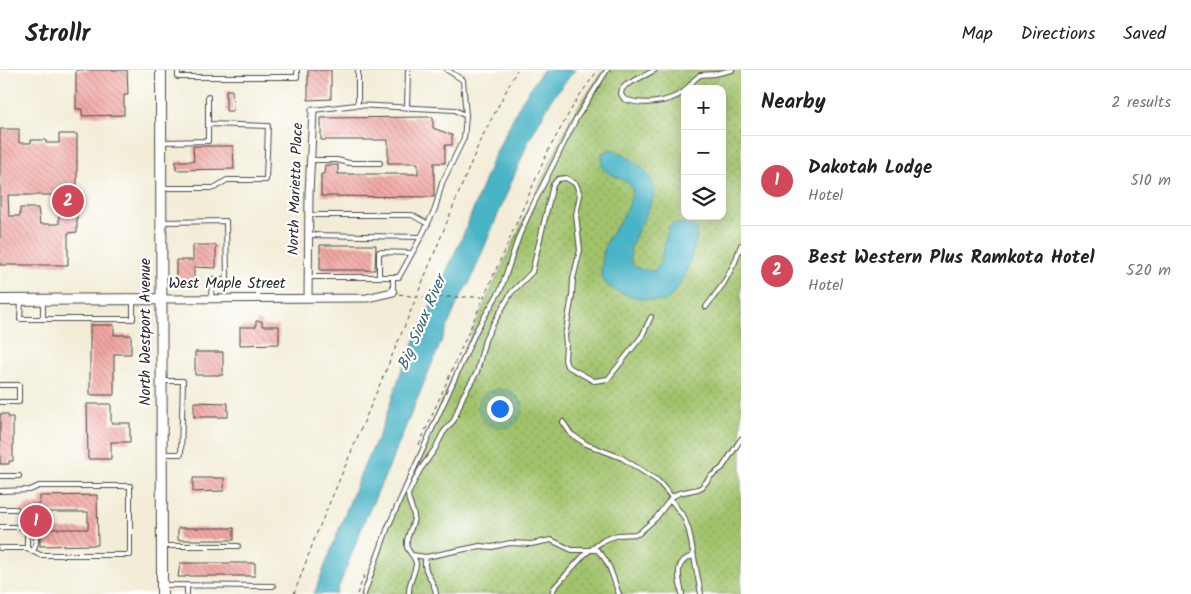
<!DOCTYPE html>
<meta charset="utf-8">
<style>
body{margin:0;font-family:Kalam,sans-serif;background:#f2f2f2;color:#222}
.controls{position:absolute;right:15px;top:15px;display:grid;overflow:hidden;border-radius:10px;box-shadow:0 2px 12px #0003}
.controls button{width:45px;height:45px;display:grid;place-items:center;padding:0;border:0;border-bottom:1px solid #e0e0e0;background:#fff;color:#222;font:25px sans-serif}
.you{position:absolute;left:499px;top:338px;width:18px;height:18px;margin:-12px;border:4px solid #fff;border-radius:50%;background:#1a73e8;box-shadow:0 0 0 8px #1a73e833}
.badge{display:grid;place-items:center;width:32px;height:32px;border-radius:50%;background:#d1495b;color:#fff;font-size:16px;font-weight:700}
.pin{position:absolute;translate:-50% -50%;border:2px solid #fff;box-shadow:0 1px 5px #0006}
.list{margin:0;padding:0;list-style:none}
h2{display:flex;justify-content:space-between;align-items:center;height:65px;margin:0;padding:0 20px;font-size:21px}
h2 small{font-size:16px;font-weight:400;color:#767676}
.list li{display:grid;grid-template-columns:32px 1fr auto;gap:15px;align-items:center;box-sizing:border-box;height:90px;padding:0 20px;border-top:1px solid #e0e0e0}
.list b{display:block;font-size:19px;white-space:nowrap}
.list p{margin:0;font-size:16px;white-space:nowrap;color:#767676}
.list em{font-size:16px;font-style:normal;color:#767676}
.icon{flex:none;width:28px;height:28px;fill:none;stroke:currentColor;stroke-width:2;stroke-linecap:round;stroke-linejoin:round}
.map{position:relative;flex:none;width:741px;height:524px;overflow:hidden}
header{display:flex;align-items:center;gap:30px;box-sizing:border-box;height:70px;padding:0 25px;background:#fff;border-bottom:1px solid #e0e0e0}
header strong{font-size:24px}
nav{display:flex;gap:28px;margin-inline-start:auto;font-size:18px}
main{display:flex}
aside{flex:1;background:#fff}
.map>svg:first-child{display:block}
.grass{fill:url(#grass-dots);stroke:#66764b;fill-rule:evenodd}
.water{fill:#48b4c6;stroke:#3a7078}
.building{fill:url(#building-back-hatch);fill-rule:evenodd}
.lines{fill:none;stroke-linecap:round;stroke-linejoin:round}
.lane-casing{stroke:#494845;stroke-width:6}
.street-casing{stroke:#494845;stroke-width:9}
.secondary-casing{stroke:#494845;stroke-width:12}
.path{stroke:#494845;stroke-width:1;stroke-dasharray:4 4;stroke-linecap:butt}
.lane{stroke:#fff;stroke-width:4}
.street{stroke:#fff;stroke-width:7}
.secondary{stroke:#fff;stroke-width:10}
.labels{text-anchor:middle;dominant-baseline:central;stroke-width:4.5;stroke-linejoin:round;paint-order:stroke}
.street-label{font-size:15px;fill:#2b2b2b;stroke:#fff}
.water-label{font-size:16px;font-style:italic;fill:#376269;stroke:#fff}
</style>
<header>
<strong>Strollr</strong>
<nav><a>Map</a><a>Directions</a><a>Saved</a></nav>
</header>
<main>
<div class="map">
<svg width="741" height="524" viewBox="0 0 741 524">
<defs>
<pattern id="grass-dots" width="8" height="8" patternUnits="userSpaceOnUse" patternTransform="scale(1.25)"><rect width="8" height="8" fill="#a1c26b"/><path d="M2 2h.1M6 6h.1" fill="none" stroke="#839e58" stroke-width="1.8" stroke-linecap="round"/></pattern>
<pattern id="building-back-hatch" width="6" height="6" patternUnits="userSpaceOnUse" patternTransform="scale(1.25)"><rect width="6" height="6" fill="#f2a7a3"/><path d="M-1 5l2 2M0 0l6 6M5-1l2 2" fill="none" stroke="#c48885"/></pattern>
</defs>
<rect width="100%" height="100%" fill="#fff"/>
<filter id="ink" filterUnits="userSpaceOnUse"><feTurbulence type="fractalNoise" baseFrequency=".02" numOctaves="2"/><feDisplacementMap in="SourceGraphic" scale="10" xChannelSelector="R" yChannelSelector="G"/><feConvolveMatrix kernelMatrix="1 2 1 2 8 2 1 2 1" color-interpolation-filters="sRGB"/></filter>
<filter id="wash" filterUnits="userSpaceOnUse"><feTurbulence type="fractalNoise" baseFrequency=".0096" numOctaves="4" result="noise"/><feDisplacementMap in="SourceGraphic" scale="20" xChannelSelector="R" yChannelSelector="G"/><feGaussianBlur stdDeviation="1.12" result="paint"/><feColorMatrix in="noise" values="0 0 0 0 0 0 0 0 0 0 0 0 0 0 0 0 0 1.4 0 .05"/><feComposite in="paint" operator="in"/></filter>
<g filter="url(#wash)">
<rect width="100%" height="100%" fill="#f3edd8"/>
<path class="grass" d="M604,0h137v524h-379l17,-47 101,-233 92,-198zM685,19h37v127h-37z"/>
<path class="water" d="M543,0h32l-22,27 -24,43 -60,144 -5,6 -8,16 -67,161 -25,55 -28,72h-22l48,-124 18,-37 22,-64 62,-136 27,-70 30,-61z
M612,79c16,5 41,23 42,41 1,24 -55,81 1,81l5,-8 9,-37c9,-4 22,-3 28,4 0,18 -17,64 -33,72 -18,-3 -56,-6 -62,-25 -2,-3 -1,-8 0,-11 0,-9 2,-19 6,-27 11,-17 24,-30 24,-52 -9,-9 -21,-11 -30,-19v-15z"/>
<g id="blocks">
<path class="building" d="M76,0h51l1,25h-4v20l-42,1v-7h-6z
M308,0h23v29l-23,1z
M226,20h6l1,21h-7z
M433,47v11l19,7v10h-7v18h-11v34l-113,-1v-22h3l1,-9h13v9h80v-11h-30v-23h-67v-22z
M0,59h19v14h12v-3h15v3h13v-9h18v98l-9,1v32h-68zM8,125h51v29h-19l-2,-16h-18v8h-11z
M193,76h40l1,23 -58,1v-9h18z
M193,175h23v23l-22,-1v14h-18v-21h17z
M320,175h56l-1,25h-55z
M256,251h6v5h17v18l-39,1v-18h16z
M90,255h24v10h17v19h-17v41h-24z
M195,282h28v23h-28z
M194,332l34,1v14h-34z
M87,334h24v19h19v19h-19v17h-23z
M0,344h8v3h5v44h-4v3h-9z
M193,408h31v13l-31,1z
M97,425l1,50 -58,1v-24h-15v-3h-4v-11h4v-3l15,-1v-8zM46,442h42v17h-42z
M178,458h56v12h-56z
M180,493h75v13h-69v1h-8z"/>
</g>
</g>
<g filter="url(#ink)">
<use href="#blocks" fill-opacity="0" stroke="#494845" stroke-width="1"/>
<g class="lines">
<g class="lane-casing">
<path id="lane" d="M178,0v7h119v-7
M447,0l16,10 3,36
M655,0l-29,15 -4,4 -1,5 3,5c19,7 44,4 61,-8
M687,19l7,-9 6,-5 15,-1 17,-4
M407,38l1,-38
M313,40l43,-5 2,-4v-31
M163,72l45,-1v-44
M311,90h26l12,3h31
M162,118h52l13,-8h39l2,-54 -60,-2
M308,145h104l16,9
M163,152l63,-1 1,58h-15l-1,20
M308,165l113,2 14,-28 7,-26 22,-45 2,-22 -11,-6 -99,-5
M308,207h85
M379,207v-25l33,1
M393,222v-15h6l22,-40
M43,230v19
M21,232l-1,17h113v-20
M706,237l18,-24 11,-21 6,-17
M163,311h20l-2,73h-18
M0,315h19v17h-19
M563,352l8,12 15,10 36,14 36,23 14,16
M0,406h19
M0,421l30,-1 9,-4h91v69h-90l-13,-7
M670,429l14,18 5,14 12,63
M0,439h16
M0,457h27v21h-27
M27,457h6l3,2v14l-3,9
M164,476h74
M412,485l14,2 54,-11 12,1 18,-4 21,1 20,-4 21,10h25c13,11 16,29 22,44
M426,487c-5,15 9,23 10,37
M164,515l109,1
M187,515v9
M364,524l24,-67 89,-198 24,-40 18,-53 15,-33 42,-84 31,-49
M409,524c-1,-11 6,-20 7,-30 0,-7 -7,-10 -9,-17 -2,-11 7,-20 7,-31 -1,-7 -6,-14 -6,-22l12,-24 15,-21 8,-16 11,-13 9,-24 14,-24 8,-32 7,-14 19,-33 21,-21 21,-87 5,-6 8,-1 10,6 4,11 -4,20 4,35 -7,29 -1,17 -7,40 1,8 -1,16 2,6 27,15 14,-2 34,-43 9,-19
M552,524l2,-6 31,-34 19,-14 14,-5 20,-1 18,-16 16,-21 7,-4 19,-4 4,-2 9,-11 11,-8 19,-29
M682,524c-3,-16 -9,-33 11,-38"/>
</g>
<g class="street-casing">
<path id="street" d="M308,228l1,-104 4,-84
M161,229l206,-1 26,-6"/>
</g>
<g class="secondary-casing">
<path id="secondary" d="M161,0l1,524
M0,230l161,-1"/>
</g>
<path class="path" d="M399,224l17,3h66
M419,375l129,-294 29,-52 21,-29
M294,524l22,-59 89,-210 75,-184 37,-71
M357,524l9,-23"/>
<use href="#lane" class="lane"/>
<use href="#street" class="street"/>
<use href="#secondary" class="secondary"/>
</g>
</g>
<g class="labels">
<g class="street-label">
<text transform="translate(296 119) rotate(-88)">North Marietta Place</text>
<text x="227" y="214">West Maple Street</text>
<text transform="translate(146 262) rotate(-90)">North Westport Avenue</text>
</g>
<g class="water-label">
<text transform="translate(422 253) rotate(-67)">Big Sioux River</text>
</g>
</g>
</svg>
<div class="controls">
<button>+</button>
<button>−</button>
<button><svg class="icon" aria-label="layers" viewBox="0 0 24 24"><path d="M12 4l9 5-9 5-9-5zM3 14l9 5 9-5"/></svg></button>
</div>
<div class="you"></div>
<div class="pin badge" style="left:36px;top:451px">1</div>
<div class="pin badge" style="left:68px;top:131px">2</div>
</div>
<aside>
<h2>Nearby<small>2 results</small></h2>
<ul class="list">
<li><span class="badge">1</span><div><b>Dakotah Lodge</b><p>Hotel</p></div><em>510 m</em></li>
<li><span class="badge">2</span><div><b>Best Western Plus Ramkota Hotel</b><p>Hotel</p></div><em>520 m</em></li>
</ul>
</aside>
</main>
